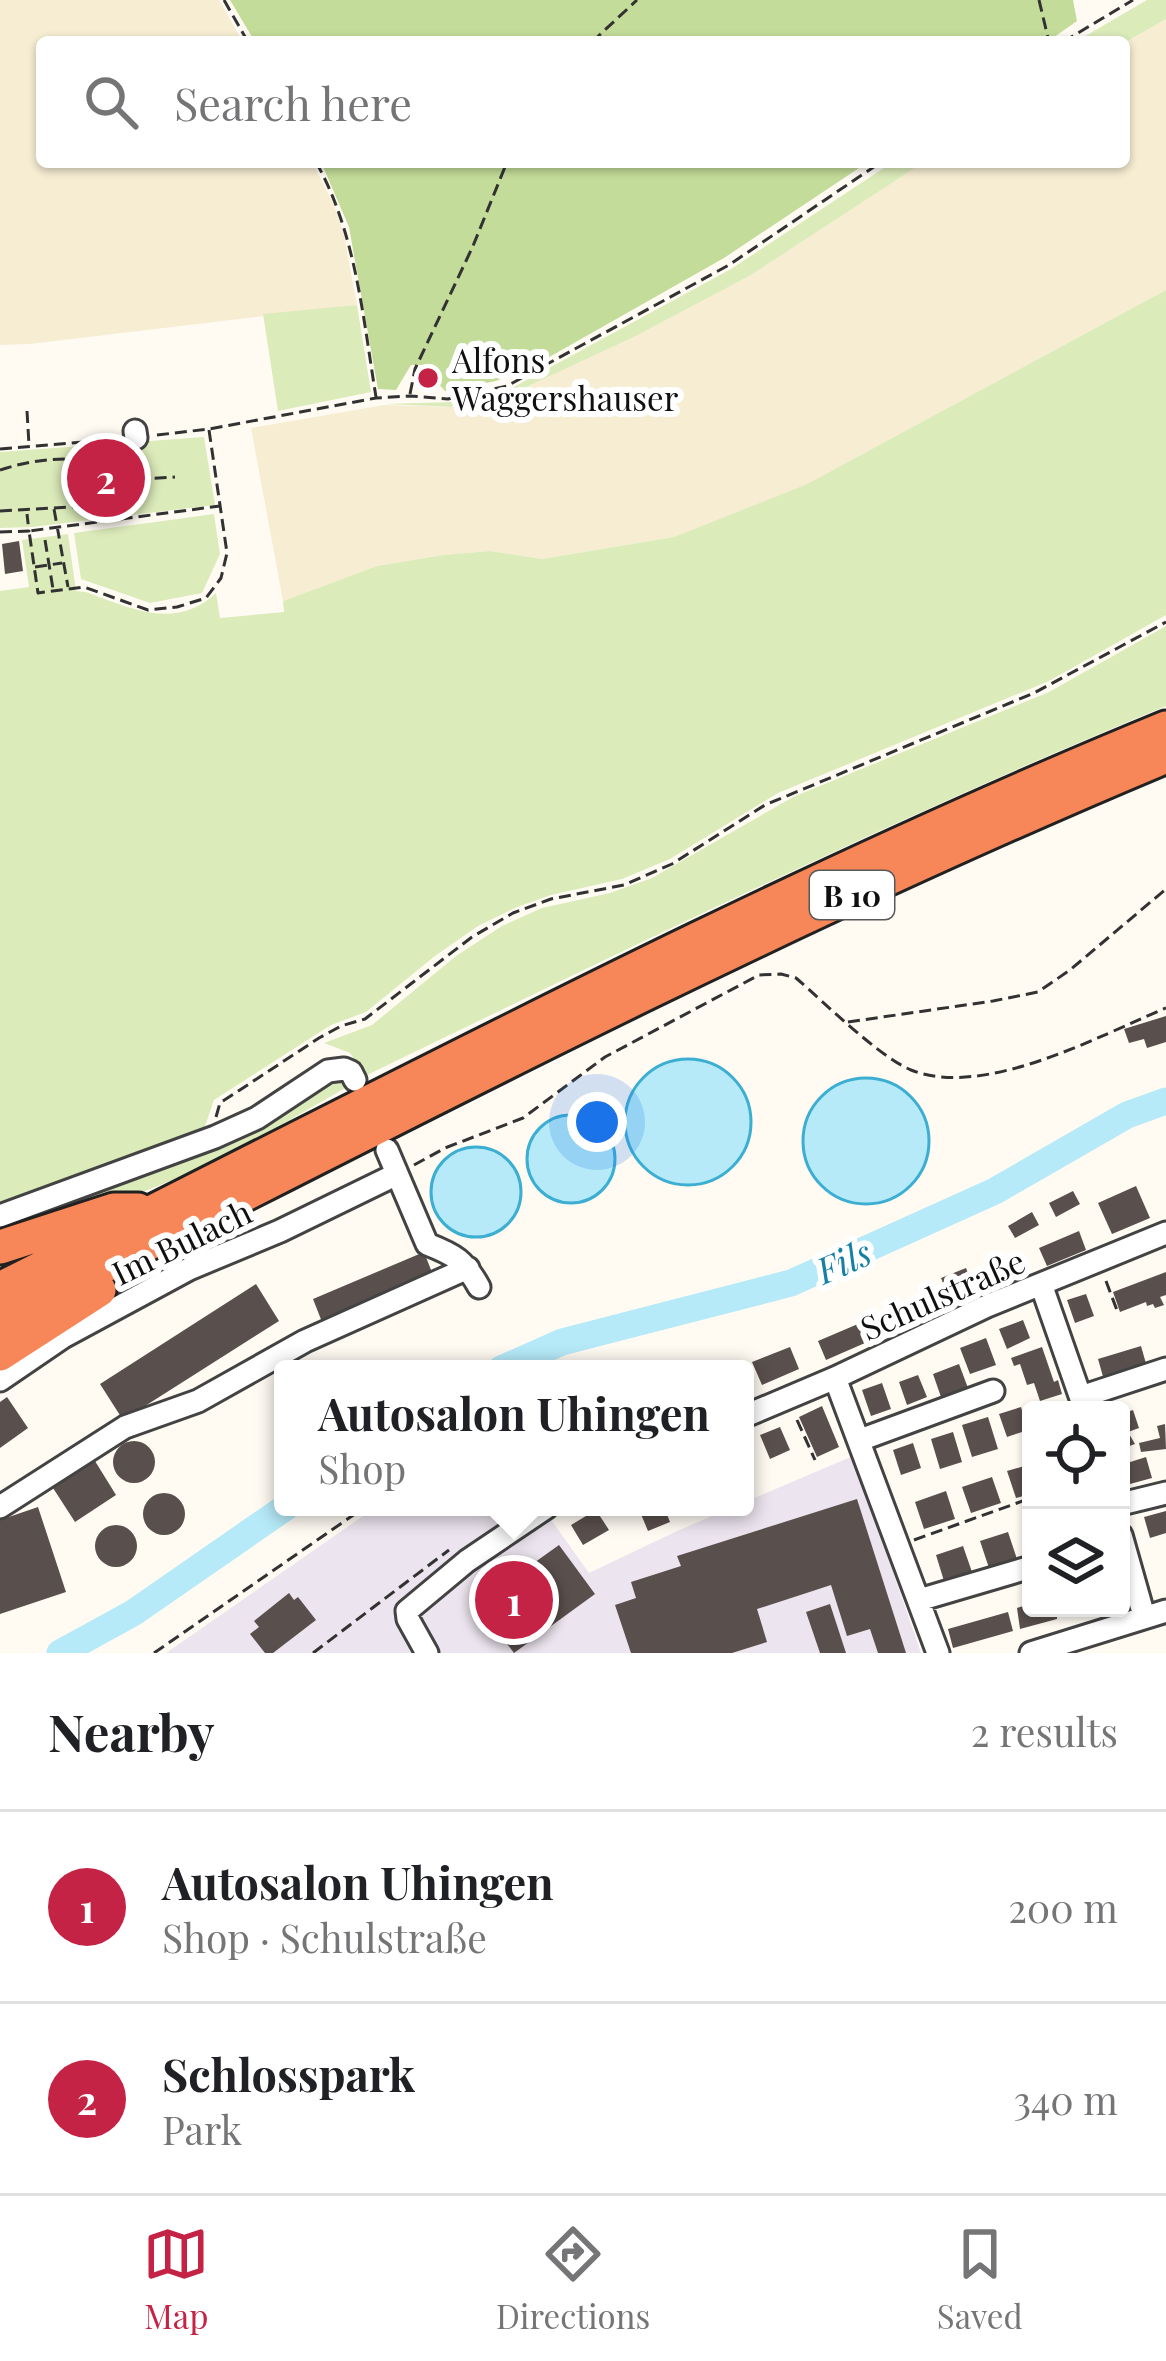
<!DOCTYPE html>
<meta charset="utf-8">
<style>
body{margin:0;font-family:"Playfair Display",serif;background:#f2f2f2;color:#202124}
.controls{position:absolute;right:36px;bottom:36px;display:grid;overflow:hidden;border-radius:12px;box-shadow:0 3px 9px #0004}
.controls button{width:108px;height:108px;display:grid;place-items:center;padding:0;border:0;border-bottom:3px solid #e0e0e0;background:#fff;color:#202124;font:60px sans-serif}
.you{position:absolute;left:597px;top:1122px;width:42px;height:42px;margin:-30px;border:9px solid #fff;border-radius:50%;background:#1a73e8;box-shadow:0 0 0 18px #1a73e833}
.badge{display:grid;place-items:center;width:78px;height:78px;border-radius:50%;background:#c42345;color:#fff;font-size:39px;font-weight:700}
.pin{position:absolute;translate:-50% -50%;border:6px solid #fff;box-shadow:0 3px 12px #0006}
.popup{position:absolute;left:274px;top:1360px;width:480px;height:156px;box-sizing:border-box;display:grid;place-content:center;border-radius:12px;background:#fff;filter:drop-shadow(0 3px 9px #0005);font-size:39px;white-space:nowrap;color:#757577}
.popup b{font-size:45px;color:#202124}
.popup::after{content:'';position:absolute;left:50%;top:100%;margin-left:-24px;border:24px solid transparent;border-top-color:#fff}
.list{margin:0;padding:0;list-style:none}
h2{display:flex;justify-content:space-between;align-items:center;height:156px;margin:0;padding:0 48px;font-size:51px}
h2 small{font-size:39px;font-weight:400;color:#757577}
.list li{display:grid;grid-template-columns:78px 1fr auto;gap:36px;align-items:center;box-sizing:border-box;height:192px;padding:0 48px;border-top:3px solid #e0e0e0}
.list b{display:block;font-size:45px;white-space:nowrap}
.list p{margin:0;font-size:39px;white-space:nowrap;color:#757577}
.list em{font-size:39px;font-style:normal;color:#757577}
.icon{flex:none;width:66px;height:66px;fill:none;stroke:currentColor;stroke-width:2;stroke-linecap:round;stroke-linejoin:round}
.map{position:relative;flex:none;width:1166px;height:1653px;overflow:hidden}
.search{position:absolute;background:#fff;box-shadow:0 3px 9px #0004;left:36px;right:36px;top:36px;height:132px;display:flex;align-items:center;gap:30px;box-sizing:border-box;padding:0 42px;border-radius:12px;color:#757577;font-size:45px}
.sheet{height:540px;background:#fff}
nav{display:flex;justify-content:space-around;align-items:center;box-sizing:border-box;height:168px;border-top:3px solid #e0e0e0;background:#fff;font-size:33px;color:#757577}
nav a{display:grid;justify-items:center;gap:6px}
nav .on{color:#c42345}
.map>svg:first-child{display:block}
.industrial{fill:#ece4ee}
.farmland{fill:#f6edd2}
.green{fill:#dcebba}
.forest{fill:#c3dc99}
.water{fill:#b6eaf8;stroke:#3baed1;stroke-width:3}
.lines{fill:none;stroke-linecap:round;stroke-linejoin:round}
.river{stroke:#b6eaf8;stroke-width:27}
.building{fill:#594f4c}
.minor-casing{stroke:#434343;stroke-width:27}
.highway-casing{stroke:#212121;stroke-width:39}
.path{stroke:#323232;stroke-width:3;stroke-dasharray:12 6;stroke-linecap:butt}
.minor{stroke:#fff;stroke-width:21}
.highway{stroke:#f78758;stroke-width:33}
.poi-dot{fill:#c42345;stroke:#fff;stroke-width:4.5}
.labels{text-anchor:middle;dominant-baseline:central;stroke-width:12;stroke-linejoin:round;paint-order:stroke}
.shield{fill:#fff;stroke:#585858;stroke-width:3}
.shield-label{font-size:30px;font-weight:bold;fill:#101010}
.poi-label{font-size:33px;fill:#101010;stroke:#fff;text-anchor:start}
.street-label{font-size:33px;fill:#101010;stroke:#fff}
.water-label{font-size:36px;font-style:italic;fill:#157fa6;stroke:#fff}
</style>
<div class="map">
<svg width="1166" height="1653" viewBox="0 0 1166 1653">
<rect width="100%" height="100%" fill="#fffbf3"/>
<path class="industrial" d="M853,1456l68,197h-755l210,-146h166l47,66 88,-42 56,-24h12v-5z"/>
<path class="farmland" d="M0,0h219l24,42h-201v120h270l22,43 10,30 13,70 -327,39 -30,1z
M1166,19v271l-359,194 -133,53 -132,22 -52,-8 -47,4 -66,11 -94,35 -32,-173 133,-23 70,2 57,-13 123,-57 117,-62 173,-113h200v-119z"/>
<path class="green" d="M1147,0h19v19l-42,24 -49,-1z
M893,162h31l-173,113 -117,62 -123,57 -57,13 -70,-3 68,-2 60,-14 219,-119z
M1166,290v325l-117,66 -271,112 -108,66 -48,20 -71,16 -34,12 -39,19 -43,30 -69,56 -35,13 -117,75 -10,29 -204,74v-612l29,-4 -7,-47 46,-6 8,57 10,1c44,16 90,39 130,1l4,25 64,-6 -1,-11 94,-35 66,-11 47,-4 52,8 132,-22 133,-53z
M357,305l14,87 -93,19 -15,-97z
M204,437l11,68 -183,22 -32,1v-76z
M214,514l6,40 -18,39 -52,10 -69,-24 -7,-46z
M1166,626v80c-272,112 -537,242 -801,370l-15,-23 -26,-10 48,-18 84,-69 46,-30 40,-18 68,-15 42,-15 141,-81 256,-105z
M335,1077l9,4 3,6c-53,30 -106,63 -163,88 -60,26 -122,46 -184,66v-17z"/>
<path class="forest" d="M230,0h843l4,21 -30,21h-792z
M321,162h547l-144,96 -180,102 -48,21 -51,10 -23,-26h-11l-15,25 -18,-1 -29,-162z"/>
<path class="water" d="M625 1122a63 63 0 1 1 126 0a63 63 0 1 1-126 0Z
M803 1141a63 63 0 1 1 126 0a63 63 0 1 1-126 0Z
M527 1159a44 44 0 1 1 88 0a44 44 0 1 1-88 0Z
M431 1192a45 45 0 1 1 90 0a45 45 0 1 1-90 0Z"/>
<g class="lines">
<path class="river" d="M501,1369l61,-27 229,-59 204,-92 132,-76 39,-14
M60,1653l73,-40 153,-106"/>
</g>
<path class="building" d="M19,541l4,30 -18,3 -3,-30z
M1166,1016v26l-19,6 -3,-9 -15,4 -5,-14z
M1136,1186l14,32 -38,16 -14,-31z
M1073,1191l7,13 -24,13 -7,-14z
M1032,1212l7,13 -24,13 -7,-12z
M1079,1231l7,19 -39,16 -8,-18z
M424,1252l9,23 -111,47 -9,-23z
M1021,1252l8,20 -37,15 -8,-20z
M966,1268l10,25 -25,10 -10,-25z
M1166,1272v23l-6,2 4,8 -9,3 -2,-4 -6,2 -1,-4 -26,10 -7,-20z
M256,1284l23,37 -156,99 -23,-36z
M1086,1294l8,22 -19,7 -8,-23z
M912,1301l8,18 -94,41 -8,-19z
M1023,1320l7,18 -23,11 -8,-20z
M986,1338l10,27 -26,9 -10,-26z
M1141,1346l6,21 -43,13 -6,-21z
M790,1347l9,22 -37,16 -10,-23z
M1042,1347l12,35 4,-2 4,14 -22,7 -6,-18 -7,2 -7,-21 -6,2 -3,-8z
M959,1364l9,24 -27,9 -8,-23z
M918,1375l9,22 -20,8 -8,-23z
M882,1383l9,26 -20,7 -9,-26z
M7,1397l21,31 -28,20v-46z
M822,1406l17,41 -22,10 -18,-40z
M1021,1407l7,23 -21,7 -8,-23z
M1133,1410l6,18 -11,4 7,12 -14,5v-35z
M988,1417l10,32 -26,8 -10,-32z
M1165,1424l1,25 -25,3 -2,-9 21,-5 -3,-12z
M780,1427l10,23 -20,9 -10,-24z
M953,1432l9,30 -22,7 -9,-30z
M113 1462a21 21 0 1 1 42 0a21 21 0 1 1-42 0Z
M913,1443l8,25 -20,7 -8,-25z
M1146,1457l6,21 -22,6 -6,-20z
M95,1461l21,34 -41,27 -22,-34z
M1031,1464v30l-15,4 -9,-27z
M992,1477l9,26 -30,10 -9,-26z
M946,1491l9,28 -31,10 -9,-27z
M143 1514a21 21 0 1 1 42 0a21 21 0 1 1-42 0Z
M857,1499l49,154h-28l-8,-24 -23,7 -16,-51 -74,24 10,33 -35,11h-101l-16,-48 21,-7 -5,-16 50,-16 -4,-10z
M38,1507l28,85 -66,22v-94z
M638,1507h26l6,15 -22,9z
M596,1510l13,20 -26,15 -12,-20z
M1166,1511v22l-16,5 -6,-21z
M95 1546a21 21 0 1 1 42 0a21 21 0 1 1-42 0Z
M1008,1532l9,27 -28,9 -9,-27z
M559,1545l36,49 -81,59 -30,-40 -6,1 -4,-6 2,-8 5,-4 4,2z
M963,1546l9,26 -28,9 -8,-26z
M289,1593l5,7 4,-3 18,23 -43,33h-8l-15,-19 9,-7 -5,-6z
M830,1604l16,49h-26l-14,-41z
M1029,1604l2,7 26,-3v11l-37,10 -3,-21z
M1008,1612l5,19 -60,17 -5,-19z"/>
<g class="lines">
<g class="minor-casing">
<path id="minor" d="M135,431l1,7
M387,1150l40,94c28,11 37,16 52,43
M0,1216l215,-79 42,-19 71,-47 16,-2 7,3 4,8
M1041,1284l44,126
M835,1378l103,275
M0,1380l63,-43 126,-68 91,-38 117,-57
M1081,1397l85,-28
M745,1416l90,-38 152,-72 179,-73
M860,1440l133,-49
M1121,1504l45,-11
M0,1507l125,-80 73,-26 107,-60 163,-73
M1121,1535l23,81
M919,1600l112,-33
M427,1653l-19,-34 -1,-8 60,-50 80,-54
M1031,1653l135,-42"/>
</g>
<g class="highway-casing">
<path id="highway" d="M0,1247l114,-37h24
M0,1289c385,-193 767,-397 1166,-561
M0,1319c385,-196 767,-396 1166,-563
M0,1354l99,-64"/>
</g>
<path class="path" d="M224,0l24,42
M1039,0l10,42
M592,42l45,-42
M1063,42l70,-42
M316,162c40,71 47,156 60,235
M410,394l5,-25 58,-123 34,-84
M27,411l2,34
M209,430l18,123 -6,25 -15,20 -29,9 -29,3 -64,-23 -46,6 -9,-62 191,-25
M157,435l52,-6 167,-31 34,-2 38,3 59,-13 222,-121 152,-103
M0,449l118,-10
M0,470c46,-15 100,-17 141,8
M54,509l14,78
M0,511l90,-5 32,-11 21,-16 32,-2
M0,532l29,-1 -2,-17
M45,540l8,49
M35,567l27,-4
M848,1022l145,-21 45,-9 32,-22 96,-81
M216,1117l4,-14 99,-65 22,-12 24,-7 107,-82 41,-24 38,-14 73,-14 48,-21 93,-59 269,-112 132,-71
M414,1165l31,-17 78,-30 82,-61 154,-82 22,-1 15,4c29,25 82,78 115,92 74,29 187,-34 255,-62
M1106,1281l12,32
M797,1420l18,40
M914,1540l117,-42
M154,1653l211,-146
M313,1653l136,-103"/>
<use href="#minor" class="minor"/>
<use href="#highway" class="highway"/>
</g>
<circle class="poi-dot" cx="428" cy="378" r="12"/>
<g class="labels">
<rect class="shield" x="810" y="871" width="84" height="48" rx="9"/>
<g class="shield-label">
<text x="852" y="895">B 10</text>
</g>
<g class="poi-label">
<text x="452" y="359">Alfons<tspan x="452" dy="38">Waggershauser</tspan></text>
</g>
<g class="street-label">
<text transform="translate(181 1241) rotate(-26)">Im Bulach</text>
<text transform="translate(942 1293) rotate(-24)">Schulstraße</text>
</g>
<g class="water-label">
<text transform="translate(843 1260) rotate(-24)">Fils</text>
</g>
</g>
</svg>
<div class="controls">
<button><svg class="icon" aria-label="locate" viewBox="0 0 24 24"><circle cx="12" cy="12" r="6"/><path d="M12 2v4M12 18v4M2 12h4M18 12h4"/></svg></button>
<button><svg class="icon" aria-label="layers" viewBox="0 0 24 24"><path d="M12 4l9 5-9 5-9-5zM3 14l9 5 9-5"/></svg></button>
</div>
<div class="you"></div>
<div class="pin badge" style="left:514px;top:1600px">1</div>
<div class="popup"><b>Autosalon Uhingen</b>Shop</div>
<div class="pin badge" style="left:106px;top:478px">2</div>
<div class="search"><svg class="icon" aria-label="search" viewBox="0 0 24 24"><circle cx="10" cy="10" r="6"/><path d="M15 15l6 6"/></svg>Search here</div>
</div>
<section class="sheet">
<h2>Nearby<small>2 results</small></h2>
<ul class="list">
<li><span class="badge">1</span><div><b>Autosalon Uhingen</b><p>Shop · Schulstraße</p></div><em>200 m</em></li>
<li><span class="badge">2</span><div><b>Schlosspark</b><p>Park</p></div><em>340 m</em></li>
</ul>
</section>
<nav>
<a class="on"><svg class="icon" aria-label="map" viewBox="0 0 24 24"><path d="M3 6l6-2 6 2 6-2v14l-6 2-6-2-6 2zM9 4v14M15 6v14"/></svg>Map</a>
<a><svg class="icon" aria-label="directions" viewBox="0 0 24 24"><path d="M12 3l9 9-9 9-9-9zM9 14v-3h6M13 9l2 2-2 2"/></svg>Directions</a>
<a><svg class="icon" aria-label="saved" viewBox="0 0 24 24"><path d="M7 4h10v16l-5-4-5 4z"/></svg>Saved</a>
</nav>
